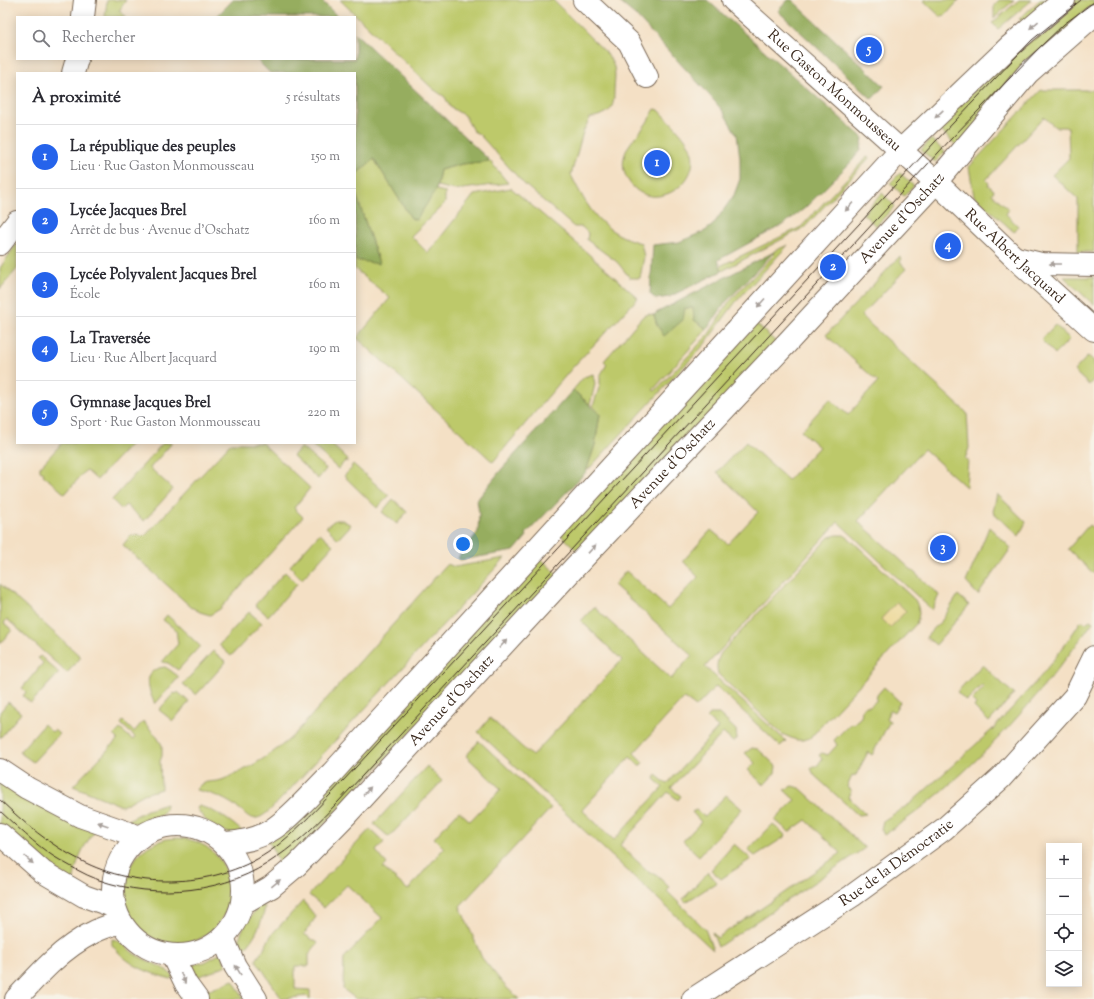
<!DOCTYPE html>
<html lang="fr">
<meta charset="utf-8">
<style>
body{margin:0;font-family:"Sorts Mill Goudy",serif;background:#f2f2f3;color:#2b2b33}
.controls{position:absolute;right:12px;bottom:12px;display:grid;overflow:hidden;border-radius:0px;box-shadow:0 2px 10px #0003}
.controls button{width:36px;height:36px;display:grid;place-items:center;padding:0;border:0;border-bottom:1px solid #e1e1e2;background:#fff;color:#2b2b33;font:20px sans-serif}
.you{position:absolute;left:463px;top:544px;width:14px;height:14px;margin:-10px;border:3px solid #fff;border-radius:50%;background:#1a73e8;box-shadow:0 0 0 6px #1a73e833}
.badge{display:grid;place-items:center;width:26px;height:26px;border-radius:50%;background:#2563eb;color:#fff;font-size:13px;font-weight:700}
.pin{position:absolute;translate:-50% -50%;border:2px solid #fff;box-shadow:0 1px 4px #0006}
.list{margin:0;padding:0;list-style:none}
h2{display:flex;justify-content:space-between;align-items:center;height:52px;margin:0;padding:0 16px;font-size:17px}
h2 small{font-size:13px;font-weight:400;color:#7c7c81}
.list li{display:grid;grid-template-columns:26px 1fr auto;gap:12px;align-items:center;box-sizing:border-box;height:64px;padding:0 16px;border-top:1px solid #e1e1e2}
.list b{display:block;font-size:15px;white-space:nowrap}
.list p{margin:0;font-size:13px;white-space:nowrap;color:#7c7c81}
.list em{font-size:13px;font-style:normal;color:#7c7c81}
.icon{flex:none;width:22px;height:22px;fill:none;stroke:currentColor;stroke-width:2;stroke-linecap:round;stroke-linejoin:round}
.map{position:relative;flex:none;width:1094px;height:999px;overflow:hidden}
.search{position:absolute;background:#fff;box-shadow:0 2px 10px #0003;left:16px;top:16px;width:340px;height:44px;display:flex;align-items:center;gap:10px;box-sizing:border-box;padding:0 14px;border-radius:0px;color:#7c7c81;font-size:15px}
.panel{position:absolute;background:#fff;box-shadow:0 2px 10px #0003;left:16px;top:72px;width:340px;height:372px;border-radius:0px}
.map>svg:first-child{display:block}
.green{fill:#bdc96b;stroke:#7c7a44}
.forest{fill:#96ad5f;stroke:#686c3e}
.sand{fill:#eeda9e;stroke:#94825e}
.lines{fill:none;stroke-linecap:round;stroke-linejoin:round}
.minor-casing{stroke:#7c6a58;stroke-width:24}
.minor{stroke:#fff;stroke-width:22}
.tram{stroke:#3b2a1e;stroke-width:1}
.oneway{fill:#a79f9a}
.labels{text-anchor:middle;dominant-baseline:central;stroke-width:3;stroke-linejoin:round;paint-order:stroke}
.street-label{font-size:15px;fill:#3b2a1e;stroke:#f7f3e8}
</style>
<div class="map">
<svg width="1094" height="999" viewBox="0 0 1094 999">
<rect width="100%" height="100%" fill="#f7f3e8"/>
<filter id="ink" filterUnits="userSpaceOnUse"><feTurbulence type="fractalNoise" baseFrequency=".025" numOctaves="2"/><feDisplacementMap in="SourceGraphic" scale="8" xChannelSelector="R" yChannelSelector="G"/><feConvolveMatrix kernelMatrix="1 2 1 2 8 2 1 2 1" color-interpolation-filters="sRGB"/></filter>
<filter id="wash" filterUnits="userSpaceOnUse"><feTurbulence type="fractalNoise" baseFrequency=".012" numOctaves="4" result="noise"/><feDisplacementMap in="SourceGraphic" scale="16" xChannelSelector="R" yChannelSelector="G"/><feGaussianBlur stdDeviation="0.9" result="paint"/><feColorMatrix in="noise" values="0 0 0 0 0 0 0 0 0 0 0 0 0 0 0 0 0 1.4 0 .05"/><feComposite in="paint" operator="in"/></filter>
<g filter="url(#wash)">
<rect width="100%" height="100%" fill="#f4e0c5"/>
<path class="green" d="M107,0h19l-7,11 8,6h-22z
M340,0h213c13,13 26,26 39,39 7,7 16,14 20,23 5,9 2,21 2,31 0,19 -7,21 -24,25l-7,14 -12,43c17,34 31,58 70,68l3,14 -4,21h-10l-13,-16 -30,-22 1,-7 -6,-6h-8l-50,-43 -45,-50 -6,-3 -8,-15 -15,-9 -5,-10 -12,-8z
M923,0h36l-14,16 -2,-1 -2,2z
M999,0h15l-20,18v-13z
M1019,0h13l-34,29 -6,-6z
M1040,0h8l-25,23 -4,-4z
M1072,0h22v7l-137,139 -21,-20z
M1041,90h53v162h-16v-53l-26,-24 17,-17 -1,-31h-13l-11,-10 -58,63 3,3 -1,2 6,5 -2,4 17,15 -3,5 12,12 -4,6 -40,-36 -5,-29z
M655,109l4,1c10,11 23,22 30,35 19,37 -39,73 -61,35 -5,-7 -6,-18 -3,-26 3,-11 14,-20 21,-30 3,-5 6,-10 9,-15z
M931,139l14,13 -10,10 -14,-12z
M867,157l2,1 -64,69 -83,44 -2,-5 81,-39z
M374,159l37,59 5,2 20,-30 9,2v11l-34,33 17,17 46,-58 37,-7 64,54 63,56 -65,69 -80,95 -136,-124 33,-40 -35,-29v-9l24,3 -24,-72v-16z
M490,161l18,22 -53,7 -18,-4 3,-16 22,-6z
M900,173l14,13 -10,10 -14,-13z
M882,193l13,13 -19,20 -13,-12z
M17,243v26l-17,20v-21z
M788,245l-53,58 -31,42 -118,127 9,-27 5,-31 -7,-8 7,-21v-9l7,-12 -3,-3 39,-45 6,-2 5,1 3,10 28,-17h9v12l13,9 -54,61 2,1 54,-57 19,-31 46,-48 -1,-2 1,-2z
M899,257l3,2 -2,3 6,7 -45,47 106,97 2,35 -4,11 3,1 -2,27 -42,-38 -66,72 81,74 -7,15 -94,-88 -133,145 81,74 -6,5 -64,-60 -20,21 -12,-9 -50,55 9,9 -2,3h-2l-9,-8 -48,53 32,30 49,-53 -9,-8 2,-4 11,9 51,-56 -11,-10 3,-4h9l17,16 1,9 -4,3 -10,-9 -52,55 10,8 -3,4 -10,-8 -48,53 31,29 2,-2 17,16 -3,3 38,38 8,21 -235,-218 12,-14 42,38 90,-96 -41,-39 13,-14 77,72 21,-24 -78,-70 12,-14 42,38 30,-32 -15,-16 28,-31 17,14 30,-32 -41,-40 29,-30 42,38 31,-33 -18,-16 29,-32 18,16 30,-33 -52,-47z
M1064,277h30v28z
M753,321l25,23 -199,208 -19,-18z
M1055,325l15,14 -15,15 -14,-14z
M1088,356l6,5v18l-5,6 -15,-14z
M593,374l2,10 -5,21 -17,-15 11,-13z
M62,443h70l-35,37 -11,-10 -21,24 -22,-19 1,-2 -4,-2v-4z
M163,443h9l-22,25 23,21 -29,32 -18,-16 -5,4 -9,-9z
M231,443h31l48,45 -16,20 9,9 -83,92 -10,6 -10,-3 -9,-5 -68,-62 8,-10 14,1z
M310,443h20l18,17 -1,2 -2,-1 -7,8z
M301,447l25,22 -8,10 -25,-23z
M353,464l36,32 -12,12 -33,-32 8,-8 -1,-1z
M997,494l29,28 -7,14 -26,-24z
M393,499l14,13 -10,12 -15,-12z
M335,520h7l9,5 -13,14 -12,-12z
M1089,525l5,4v45l-26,-25z
M989,527l22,21 -33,47 -12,-13 11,-25z
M320,533l13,12 -31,34 -9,-8 1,-1 -4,-4z
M837,535h7l6,4 65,61c5,9 5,15 1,24l-106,114 -7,2h-7l-14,-6 -64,-60c-2,-9 -1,-13 3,-21l108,-116z
M539,557l19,18 -278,296 -3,-13 -9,-18z
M505,558l-222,239c-6,6 -18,20 -26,21 -7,2 -11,-4 -16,-8 -13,-10 -28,-17 -45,-20 7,-12 17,-6 28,-11 25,-10 51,-26 71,-45l152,-170 8,3z
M285,572l12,12 -29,32 -13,-11z
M0,584l81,73 -14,16 -60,-54 -3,4 8,7 -12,14z
M958,595l11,10 -33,40 -10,-8 17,-18z
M249,612l13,11 -31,33 -12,-11z
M167,615l33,31 -22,24 -10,-7 -6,-1 16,-18 -2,-14 -13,-10z
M1090,620l3,2c-58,81 -125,157 -209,213l-3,-6 2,-8 28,-18 83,-75 47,-52 24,-31 16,-24 5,2z
M213,651l13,11 -30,33 -13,-11z
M40,656l19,17 -28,30 -8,-7 3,-4 -4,-4 21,-25 -5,-5z
M982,665l32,29 -25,28 -15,-15 2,-3 -4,-4 12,-13 -2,-2 -16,16 -9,-9z
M165,667l5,3 9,7 -24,27c-8,-16 -13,-35 10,-37z
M884,687l16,15 -6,10 -4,-2 -4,9 4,2 -18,34 -4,-3 -12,23 -4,1 -5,11 4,4 -3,6 18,17 -8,1 -44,-40 -3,-7 2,-2h4l5,-7 -3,-4 3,-2 6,2 9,-10 -3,-5 17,-17 2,1 8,-7 1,-7 3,-4h5l6,-5 1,-6z
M178,692l11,10 -16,19 -14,-11 15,-17 2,1z
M8,702l13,11 -21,25v-26z
M123,721l11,11 9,-11 14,16 5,8v11l-2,5 1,28 -17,5 -22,12 -49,-20 45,-47 -4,-4 6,-6 13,11 2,-3 -14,-13z
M44,724l8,8 2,-2 5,4 -26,28 -14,-10z
M479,741l72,67 -91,98 22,52 24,29 13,12h-163l-13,-10 1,-31 38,-40 -35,-33 -23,23 -15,-13 61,-66 14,13 -8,9 11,13 -4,4 25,22 36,-42 -10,-10 25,-27 11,10 31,-32 -35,-33z
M752,748l6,1 18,17 -1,7 -11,12 -16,-15 7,-7 -10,-10z
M427,766l15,15 -53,56 -15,-13z
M0,779l95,52c-14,18 -18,29 -22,52l-73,-57z
M792,786l8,2 65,60 -147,99 -6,-15 5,6 54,-36 70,-49 -35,-33 -17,12 -14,-12 20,-20 -11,-10z
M726,795l16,14 -43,47 -16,-15 18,-19 -9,-10 4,-2 9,7z
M166,804c0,15 -23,22 -36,18v-3l17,-9z
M199,806c18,5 32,15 46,28 -6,-1 -14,0 -19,-2 -11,-3 -24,-13 -29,-24z
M773,824l13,12 -31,20 -7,-6z
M124 891a53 53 0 1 1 106 0a53 53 0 1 1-106 0Z
M734,844l17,15 -30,20 -10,-9z
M708,872l9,10 -31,20 -3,-3z
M303,901l13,16 -12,17 14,9 -9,11v12h-14v23l15,1v9l-3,-3 -25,3 -26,-39 7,-10 9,-16z
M261,905l4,2c-3,18 -13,35 -26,48 0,-3 -1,-6 -1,-9 0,-14 14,-33 23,-41z
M112,939c9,1 14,8 21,14 14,9 30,12 41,24l-3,2c-25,-7 -42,-13 -59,-34z
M221,953l5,12 -12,6 -20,7 -7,-12 18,-4z
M233,980l11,19h-37l-7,-8 12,-2z"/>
<path class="forest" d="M233,0h88l17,17h-122z
M617,0h90l156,138 -2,11 -9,12 -47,47 -21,16 -66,36 4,11 -53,26 -13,2 -6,-5 3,-49 26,-3 26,-11 8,-6 21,-30 6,-16v-21l-3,-23 -15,-25 -18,-21 -70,-75z
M788,0h4l92,86 -12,13 -94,-88z
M355,33l135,128 -28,3 -22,6 -4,20 -20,30 -5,-2 -37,-59 -19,16v-102h-85l-14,-14h99z
M355,191l24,73 -24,-4z
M774,252l-50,52v1l-17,24 -13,-9 -1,-12h-8l-2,12 -19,16 -7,-11 -3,-10 2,-2z
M573,390l27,24 -5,31 -9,27 -60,62 1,2 -13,15 -54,9 -2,-2 20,-26 1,-19 -2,-13 23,-29z"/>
<path class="sand" d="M897,602l9,9 -16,17 -9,-9z"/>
</g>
<g filter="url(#ink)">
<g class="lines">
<g class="minor-casing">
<g id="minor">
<path d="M584,0l45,42 18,35"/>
<path id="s1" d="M733,0l203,182 79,76 79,72"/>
<path d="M83,17l2,-17"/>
<path d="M73,73l4,-14"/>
<path d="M0,244l17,-22"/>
<path d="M1016,258l25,6 53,1"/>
<path d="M0,770l27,18 53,28 60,21"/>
<circle cx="178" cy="890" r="65"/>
<path d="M0,834l43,38 41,24 31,11"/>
<path d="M226,843c16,-1 34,-5 47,-14 20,-13 41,-39 59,-56l568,-622 110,-105 54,-46"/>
<path id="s2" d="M243,903l28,-16 26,-22 50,-51 227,-246 212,-224 123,-133 27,-29 92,-109 66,-58"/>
<path d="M223,938l12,28 21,33"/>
<path d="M172,955l14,29 11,15"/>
<path d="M16,999c23,-25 45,-50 76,-66 9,-5 19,-8 29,-11"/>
<path id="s3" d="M693,999l159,-103 92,-67 57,-51 74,-82 19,-39"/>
</g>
</g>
<use href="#minor" class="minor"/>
<path class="tram" d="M0,800c24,23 50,45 80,60 58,31 139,28 193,-11 21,-16 39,-35 57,-54l605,-653 97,-102 49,-40
M0,811c16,15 35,33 53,45 15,9 30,18 46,24 57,20 129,13 178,-23 23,-16 42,-35 61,-55l613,-663 89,-92 24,-23 30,-22"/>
</g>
<defs><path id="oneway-solid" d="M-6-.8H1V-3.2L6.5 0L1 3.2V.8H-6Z"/></defs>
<g class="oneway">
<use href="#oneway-solid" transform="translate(1034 25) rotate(140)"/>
<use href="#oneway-solid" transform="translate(939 114) rotate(136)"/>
<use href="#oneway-solid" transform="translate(849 207) rotate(132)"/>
<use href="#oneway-solid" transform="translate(1055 264) rotate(-180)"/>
<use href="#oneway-solid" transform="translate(761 303) rotate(132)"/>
<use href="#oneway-solid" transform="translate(592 549) rotate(-47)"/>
<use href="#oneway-solid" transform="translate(503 644) rotate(-47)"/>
<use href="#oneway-solid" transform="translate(367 791) rotate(-48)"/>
<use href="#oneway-solid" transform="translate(103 824) rotate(-160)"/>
<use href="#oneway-solid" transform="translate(29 860) rotate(42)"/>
<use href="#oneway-solid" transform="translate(276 883) rotate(-39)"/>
<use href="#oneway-solid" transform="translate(238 970) rotate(-121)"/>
<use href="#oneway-solid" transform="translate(183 978) rotate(65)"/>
</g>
</g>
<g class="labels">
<g class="street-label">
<text stroke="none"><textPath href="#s1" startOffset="136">Rue Gaston Monmousseau</textPath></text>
<text stroke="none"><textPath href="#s2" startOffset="952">Avenue d'Oschatz</textPath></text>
<text stroke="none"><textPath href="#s1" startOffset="381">Rue Albert Jacquard</textPath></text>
<text stroke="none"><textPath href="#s2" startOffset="616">Avenue d'Oschatz</textPath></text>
<text stroke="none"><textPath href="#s2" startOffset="292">Avenue d'Oschatz</textPath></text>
<text stroke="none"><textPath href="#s3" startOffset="245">Rue de la Démocratie</textPath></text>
</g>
</g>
</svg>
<div class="controls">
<button>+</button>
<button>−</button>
<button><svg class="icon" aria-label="locate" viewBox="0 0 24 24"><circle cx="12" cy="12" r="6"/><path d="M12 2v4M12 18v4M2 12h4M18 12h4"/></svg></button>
<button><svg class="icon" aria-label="layers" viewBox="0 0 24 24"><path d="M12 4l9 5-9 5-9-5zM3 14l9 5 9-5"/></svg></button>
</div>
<div class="you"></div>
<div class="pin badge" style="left:657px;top:163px">1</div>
<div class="pin badge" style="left:833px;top:267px">2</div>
<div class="pin badge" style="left:943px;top:548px">3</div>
<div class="pin badge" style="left:948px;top:246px">4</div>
<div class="pin badge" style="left:869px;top:50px">5</div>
<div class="search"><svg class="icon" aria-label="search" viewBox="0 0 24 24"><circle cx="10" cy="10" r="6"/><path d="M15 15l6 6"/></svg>Rechercher</div>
<section class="panel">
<h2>À proximité<small>5 résultats</small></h2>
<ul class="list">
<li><span class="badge">1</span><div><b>La république des peuples</b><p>Lieu · Rue Gaston Monmousseau</p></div><em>150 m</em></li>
<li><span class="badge">2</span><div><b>Lycée Jacques Brel</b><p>Arrêt de bus · Avenue d'Oschatz</p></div><em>160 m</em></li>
<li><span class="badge">3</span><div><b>Lycée Polyvalent Jacques Brel</b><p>École</p></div><em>160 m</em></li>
<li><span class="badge">4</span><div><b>La Traversée</b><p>Lieu · Rue Albert Jacquard</p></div><em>190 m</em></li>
<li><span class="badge">5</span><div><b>Gymnase Jacques Brel</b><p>Sport · Rue Gaston Monmousseau</p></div><em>220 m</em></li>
</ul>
</section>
</div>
